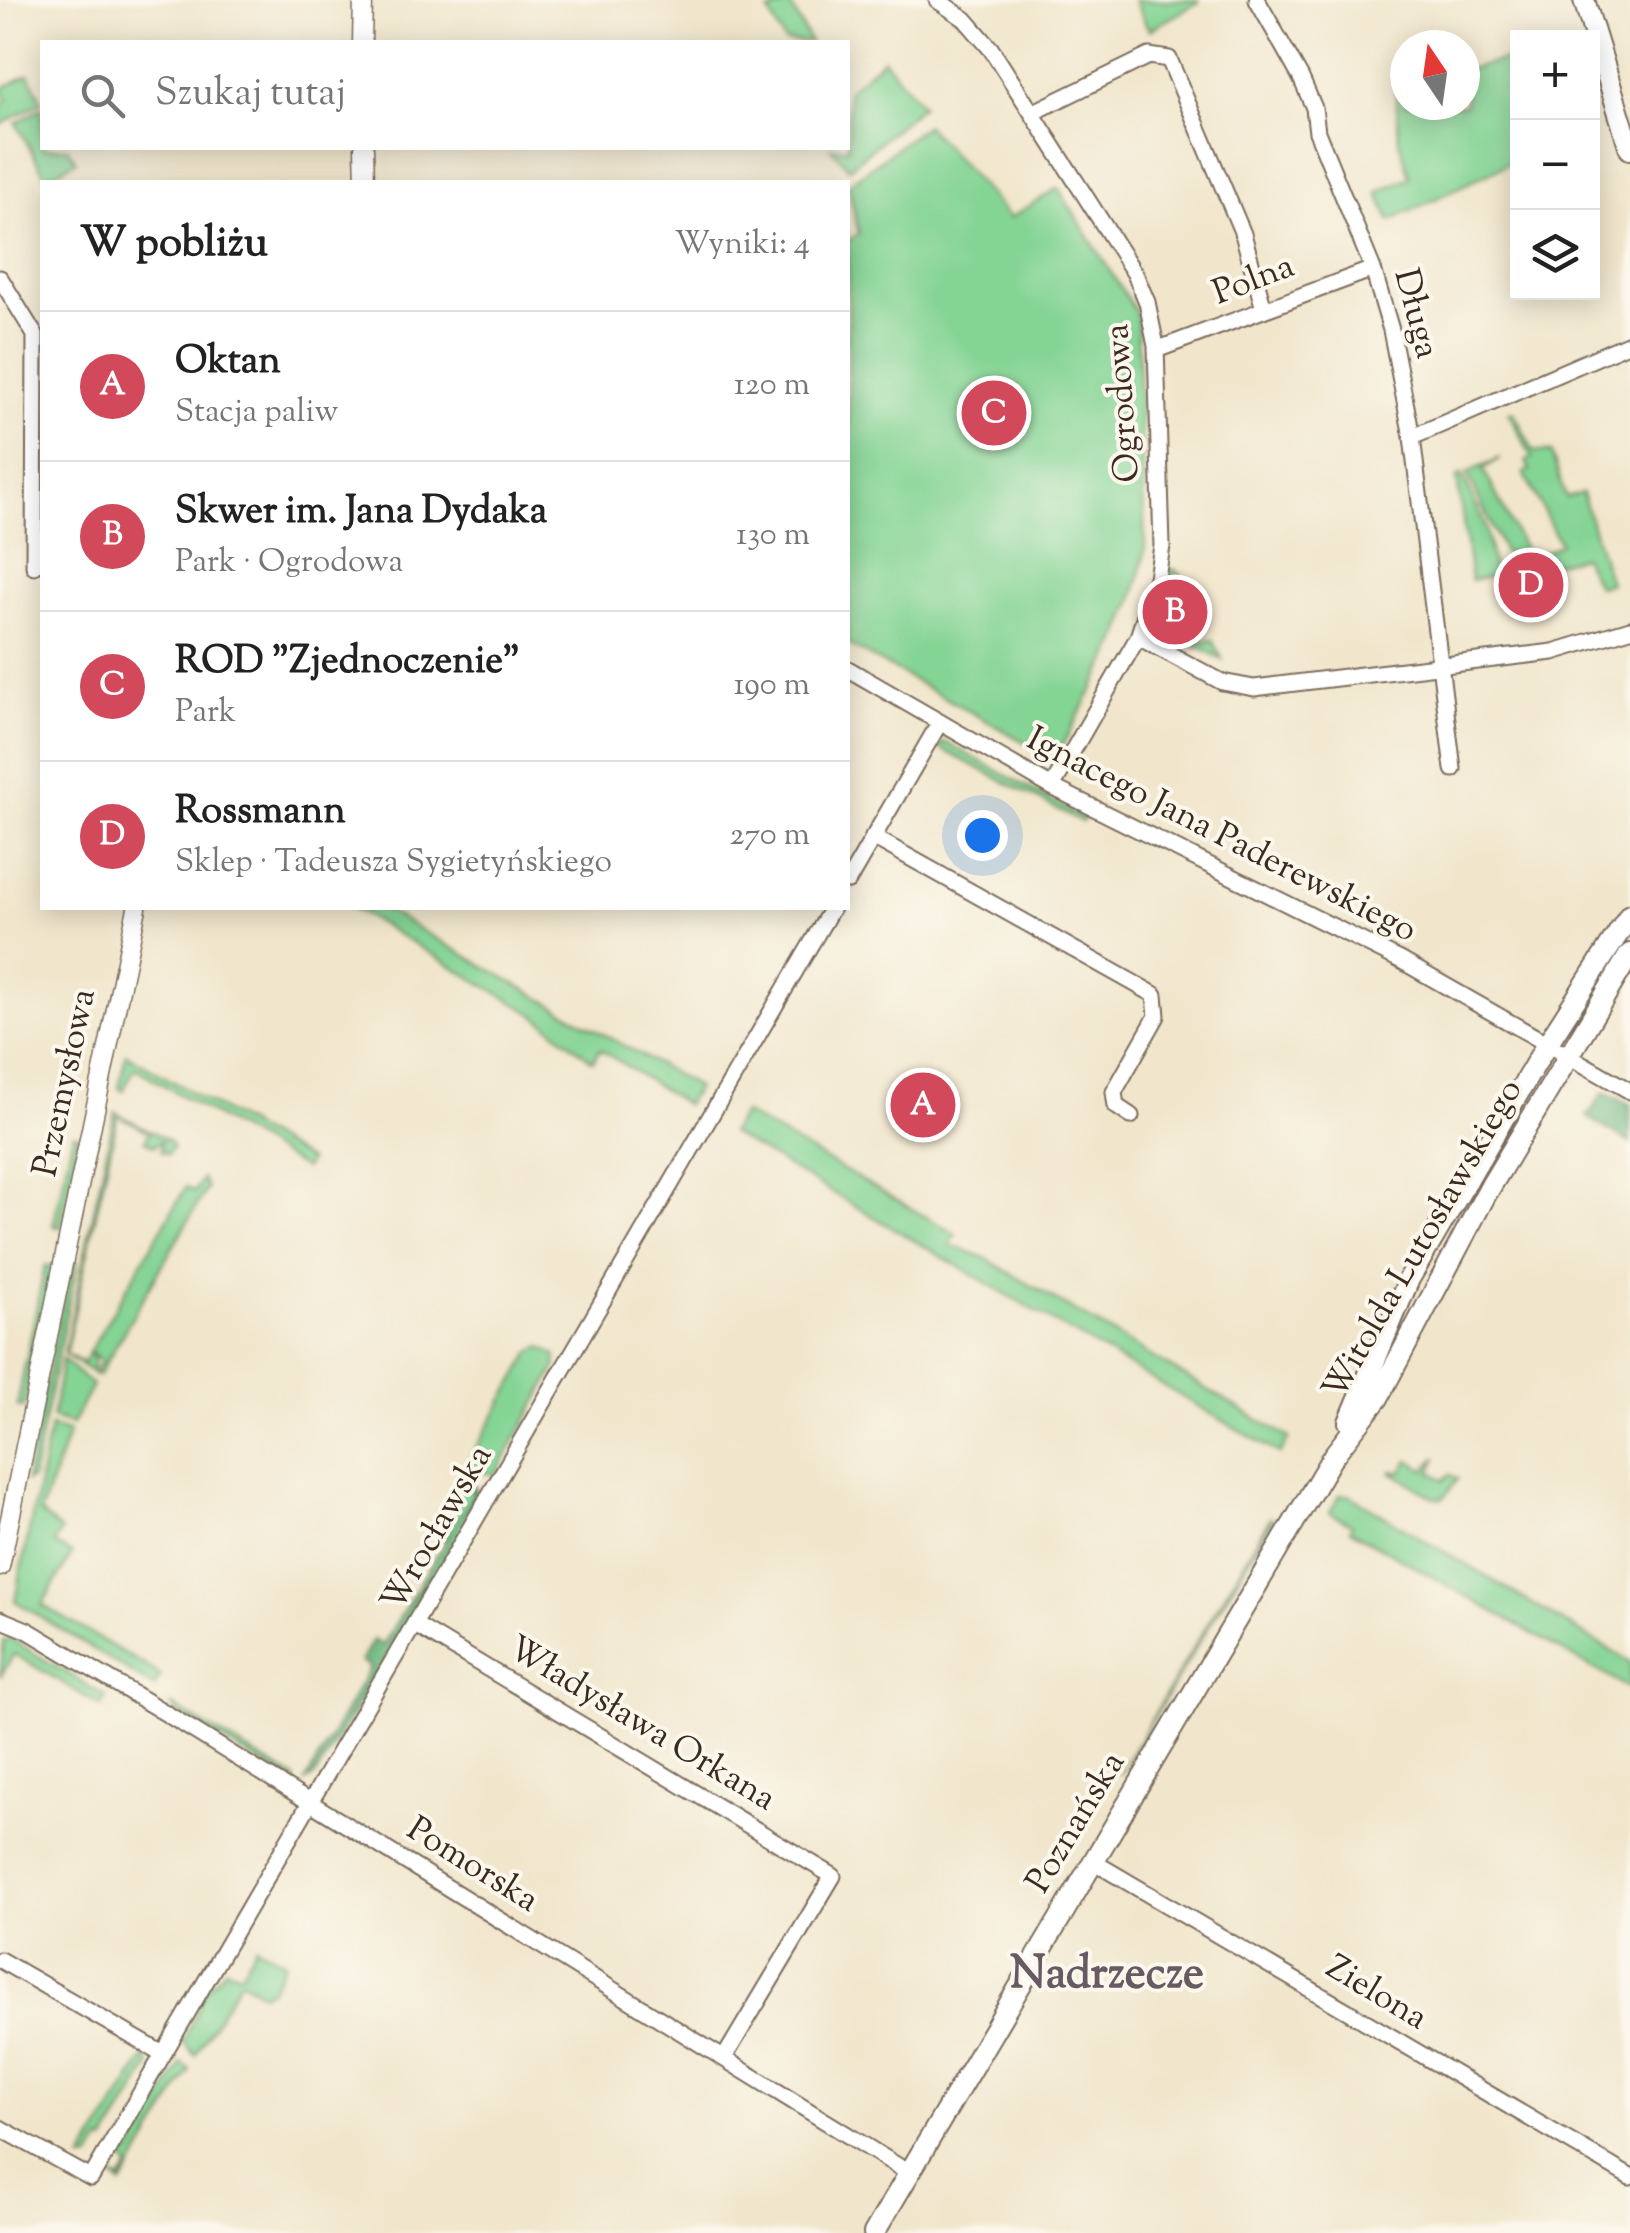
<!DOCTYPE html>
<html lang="pl">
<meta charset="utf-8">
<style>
body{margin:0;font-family:"Sorts Mill Goudy",serif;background:#f2f2f2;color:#222}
.controls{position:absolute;right:30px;top:30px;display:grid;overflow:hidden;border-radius:0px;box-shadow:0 5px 25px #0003}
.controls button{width:90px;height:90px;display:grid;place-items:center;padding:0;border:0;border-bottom:2px solid #e0e0e0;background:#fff;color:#222;font:50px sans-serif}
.compass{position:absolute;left:1390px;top:30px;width:90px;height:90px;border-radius:50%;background:#fff;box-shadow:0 5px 25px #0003;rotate:347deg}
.you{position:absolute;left:982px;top:835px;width:35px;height:35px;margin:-25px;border:8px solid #fff;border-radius:50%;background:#1a73e8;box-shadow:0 0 0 15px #1a73e833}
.badge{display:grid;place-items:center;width:65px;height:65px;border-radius:50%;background:#d1495b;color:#fff;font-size:32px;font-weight:700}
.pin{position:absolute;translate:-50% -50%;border:5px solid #fff;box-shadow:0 2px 10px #0006}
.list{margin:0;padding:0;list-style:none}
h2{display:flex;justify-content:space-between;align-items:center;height:130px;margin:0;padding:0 40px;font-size:42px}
h2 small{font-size:32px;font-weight:400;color:#767676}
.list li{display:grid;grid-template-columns:65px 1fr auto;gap:30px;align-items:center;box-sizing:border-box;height:150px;padding:0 40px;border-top:2px solid #e0e0e0}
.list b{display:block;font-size:38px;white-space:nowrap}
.list p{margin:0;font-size:32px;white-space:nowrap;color:#767676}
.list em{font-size:32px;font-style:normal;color:#767676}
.icon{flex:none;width:55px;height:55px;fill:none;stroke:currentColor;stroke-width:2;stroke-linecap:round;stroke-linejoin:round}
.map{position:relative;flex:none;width:1630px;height:2233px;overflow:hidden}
.search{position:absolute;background:#fff;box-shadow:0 5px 25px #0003;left:40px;top:40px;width:810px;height:110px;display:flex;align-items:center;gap:25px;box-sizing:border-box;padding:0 35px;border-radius:0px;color:#767676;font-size:38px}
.panel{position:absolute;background:#fff;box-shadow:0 5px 25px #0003;left:40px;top:180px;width:810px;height:730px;border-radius:0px}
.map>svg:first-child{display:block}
.green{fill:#84d494;stroke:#607f59;stroke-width:2.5}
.forest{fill:#6bb67e;stroke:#53704e;stroke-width:2.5}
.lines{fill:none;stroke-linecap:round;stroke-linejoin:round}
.minor-casing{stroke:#7b6c5b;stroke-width:19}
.tertiary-casing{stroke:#7b6c5b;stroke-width:21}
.secondary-casing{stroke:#7b6c5b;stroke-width:24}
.minor{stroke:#fff;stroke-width:15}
.tertiary{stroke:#fff;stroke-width:18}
.secondary{stroke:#fff;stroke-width:20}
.labels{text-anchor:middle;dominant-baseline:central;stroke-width:8;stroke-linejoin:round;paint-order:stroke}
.street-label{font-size:35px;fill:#3b2a1e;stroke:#fbf7ec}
.district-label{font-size:45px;font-weight:bold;fill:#685a62;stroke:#fbf7ec}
</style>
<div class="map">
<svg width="1630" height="2233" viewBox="0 0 1630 2233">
<rect width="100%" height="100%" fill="#fbf7ec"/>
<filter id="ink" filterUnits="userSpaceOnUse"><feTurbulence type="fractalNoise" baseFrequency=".01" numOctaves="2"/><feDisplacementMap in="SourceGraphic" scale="20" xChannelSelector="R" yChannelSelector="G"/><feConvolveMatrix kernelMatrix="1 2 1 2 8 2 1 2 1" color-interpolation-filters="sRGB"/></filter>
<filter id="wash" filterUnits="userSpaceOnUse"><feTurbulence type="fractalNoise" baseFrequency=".0048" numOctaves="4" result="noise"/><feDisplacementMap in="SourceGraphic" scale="40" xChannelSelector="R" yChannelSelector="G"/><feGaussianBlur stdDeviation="2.25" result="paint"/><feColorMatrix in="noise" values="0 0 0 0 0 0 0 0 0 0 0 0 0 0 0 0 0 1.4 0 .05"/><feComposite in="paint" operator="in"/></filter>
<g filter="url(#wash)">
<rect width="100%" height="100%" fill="#f1e6cc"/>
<path class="green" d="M1134,0h64l1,2 -50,28z
M790,4l20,38h-25l-16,-30z
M1517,57v102l-127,62 -12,-29 32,-15 -11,-36 -3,-54 9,-2v20h60v-35z
M883,59l39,46 -73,63 -18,-20h17v-58z
M29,74l13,28 -42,23v-20l7,-5 -6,-11z
M42,108v40h26l8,13 -30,16 -30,-54z
M926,125l84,93 48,-30 79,126 8,234c-11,74 -48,133 -83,198l-12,10 -202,-112v-404l11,-6 -11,-49z
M1513,411l21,41h17l15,46 16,-5 28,90 -13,3 -14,-29 -112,24 -14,-104 5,-3 23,51 9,48 13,-2 3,-9h14l36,-18 -36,-71 6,-3 -4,-9 6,-3 -23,-45z
M1501,458l-18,11 45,88 -9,3 -15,-7 -37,-80z
M1174,569l7,7 -6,5 27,61 11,-2 9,19 -54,-29 -9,-20 10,-39z
M945,742l139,76 -2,4 -146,-76z
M353,908h29l315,179 -11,18 -86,-56 -7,12 -58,-46z
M126,1054l183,107 -4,8 -170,-101 -12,23 -4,-3z
M115,1112l54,29 4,6 -5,7 -7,-3v-10l-7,5 -9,-5 4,-9 -31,-17 -53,239 18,9 5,-9 7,4 -3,14 -28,-18z
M743,1113l213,121 -6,11 33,12 306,181 -9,16 -550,-321z
M73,1134l6,1 -18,92 -8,-1z
M202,1179l5,9 -109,188 -4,-2 8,-14 -13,-8 97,-165 8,5z
M71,1260l6,2 -45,217 -6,2z
M45,1266l8,1 -29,140 -7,-1z
M541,1347l15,8 1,11 -61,108 -18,-2 -6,10 2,11 -28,47 -17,-10 102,-178z
M62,1359l30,26 -20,39 -20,-6z
M50,1427l19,5 -29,81 21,18 -7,13 18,10 -30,51 119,70 -7,12 -139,-86z
M1437,1457l-6,15 13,8 6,-6 8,5 -15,19h-9l-44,-27 12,1 7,-12 16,10z
M1340,1495h9l281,167v27l-280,-159 2,-5 -22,-13z
M1270,1518l3,1 -154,256z
M11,1639l95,58 -5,9 -87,-52 -14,23 4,-36z
M171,1705l124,74v5l-119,-71z
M256,1946l29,16 -14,27 -9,4 -22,-13 -45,75 -12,-13 23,-52 19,-22 16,5z
M148,2057l1,10 -44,76 -4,-1 -11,17 -8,1 61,-101z
M182,2063l8,7 -68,115 -9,-8 8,4 8,-13 -11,-19 12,6z"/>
<path class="forest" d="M1604,1092l26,12v39l-43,-26z
M471,1481l11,18 -167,277 -9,5 64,-114 -9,-6 12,-21 10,5 91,-152 -7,-5z"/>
</g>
<g filter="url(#ink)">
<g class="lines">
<g class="minor-casing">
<path id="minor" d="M937,0l28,19 26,30 144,225 12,28 9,44 6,200 -5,32 -19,59 -86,150
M1257,0l44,78 13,30 3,24 56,137 18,61 21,107 41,332
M1032,113l117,-57 20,3 74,175 21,75
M0,278l35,57 -1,231
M1156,350l217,-81
M1412,437l218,-94
M1138,637l84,45 32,6 299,-36 77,-23
M848,669l204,118 350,174 228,130
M873,837l282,158 2,21 -43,76 2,14 15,10
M848,881l92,-159
M0,1619l27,11 140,84 742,459
M417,1626l416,250 -109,182
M1092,1861l538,316
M0,1960l163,94
M0,2128l91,50 741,-1270"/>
</g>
<g class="tertiary-casing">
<path id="tertiary" d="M362,42l1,-42
M364,148l1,34
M0,1567l137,-659"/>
</g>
<g class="secondary-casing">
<path id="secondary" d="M1584,0l46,149
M1349,1422l60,-143 138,-235 83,-129
M874,2233l459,-777 45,-58 108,-204 144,-240"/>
</g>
<use href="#minor" class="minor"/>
<use href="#tertiary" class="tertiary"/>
<use href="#secondary" class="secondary"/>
</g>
</g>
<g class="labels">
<g class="street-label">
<text transform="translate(1254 281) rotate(-21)">Polna</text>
<text transform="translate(1415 314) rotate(75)">Długa</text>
<text transform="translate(1124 403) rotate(-94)">Ogrodowa</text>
<text transform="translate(1221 836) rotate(27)">Ignacego Jana Paderewskiego</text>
<text transform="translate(66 1083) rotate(-78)">Przemysłowa</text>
<text transform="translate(1424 1240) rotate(-60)">Witolda Lutosławskiego</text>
<text transform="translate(438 1529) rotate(-60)">Wrocławska</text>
<text transform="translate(641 1725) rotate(31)">Władysława Orkana</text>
<text transform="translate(1077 1823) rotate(-59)">Poznańska</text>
<text transform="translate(472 1866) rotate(32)">Pomorska</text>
<text transform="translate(1376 1994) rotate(31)">Zielona</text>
</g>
<g class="district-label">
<text x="1107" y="1976">Nadrzecze</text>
</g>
</g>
</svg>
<div class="controls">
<button>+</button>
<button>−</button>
<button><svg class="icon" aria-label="layers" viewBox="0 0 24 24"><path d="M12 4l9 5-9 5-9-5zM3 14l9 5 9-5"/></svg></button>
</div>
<svg class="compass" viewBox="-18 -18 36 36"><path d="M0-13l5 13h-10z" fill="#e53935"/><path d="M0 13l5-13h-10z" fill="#767676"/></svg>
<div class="you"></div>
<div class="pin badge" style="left:923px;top:1105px">A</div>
<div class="pin badge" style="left:1175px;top:612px">B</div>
<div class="pin badge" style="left:994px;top:413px">C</div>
<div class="pin badge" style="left:1531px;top:585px">D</div>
<div class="search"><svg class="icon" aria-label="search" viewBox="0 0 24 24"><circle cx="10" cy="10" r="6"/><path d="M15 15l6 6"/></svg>Szukaj tutaj</div>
<section class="panel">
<h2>W pobliżu<small>Wyniki: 4</small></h2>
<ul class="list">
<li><span class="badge">A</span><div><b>Oktan</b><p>Stacja paliw</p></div><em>120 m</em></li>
<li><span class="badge">B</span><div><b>Skwer im. Jana Dydaka</b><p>Park · Ogrodowa</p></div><em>130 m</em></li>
<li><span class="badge">C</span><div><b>ROD &quot;Zjednoczenie&quot;</b><p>Park</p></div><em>190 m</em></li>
<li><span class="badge">D</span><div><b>Rossmann</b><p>Sklep · Tadeusza Sygietyńskiego</p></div><em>270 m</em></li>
</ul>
</section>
</div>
